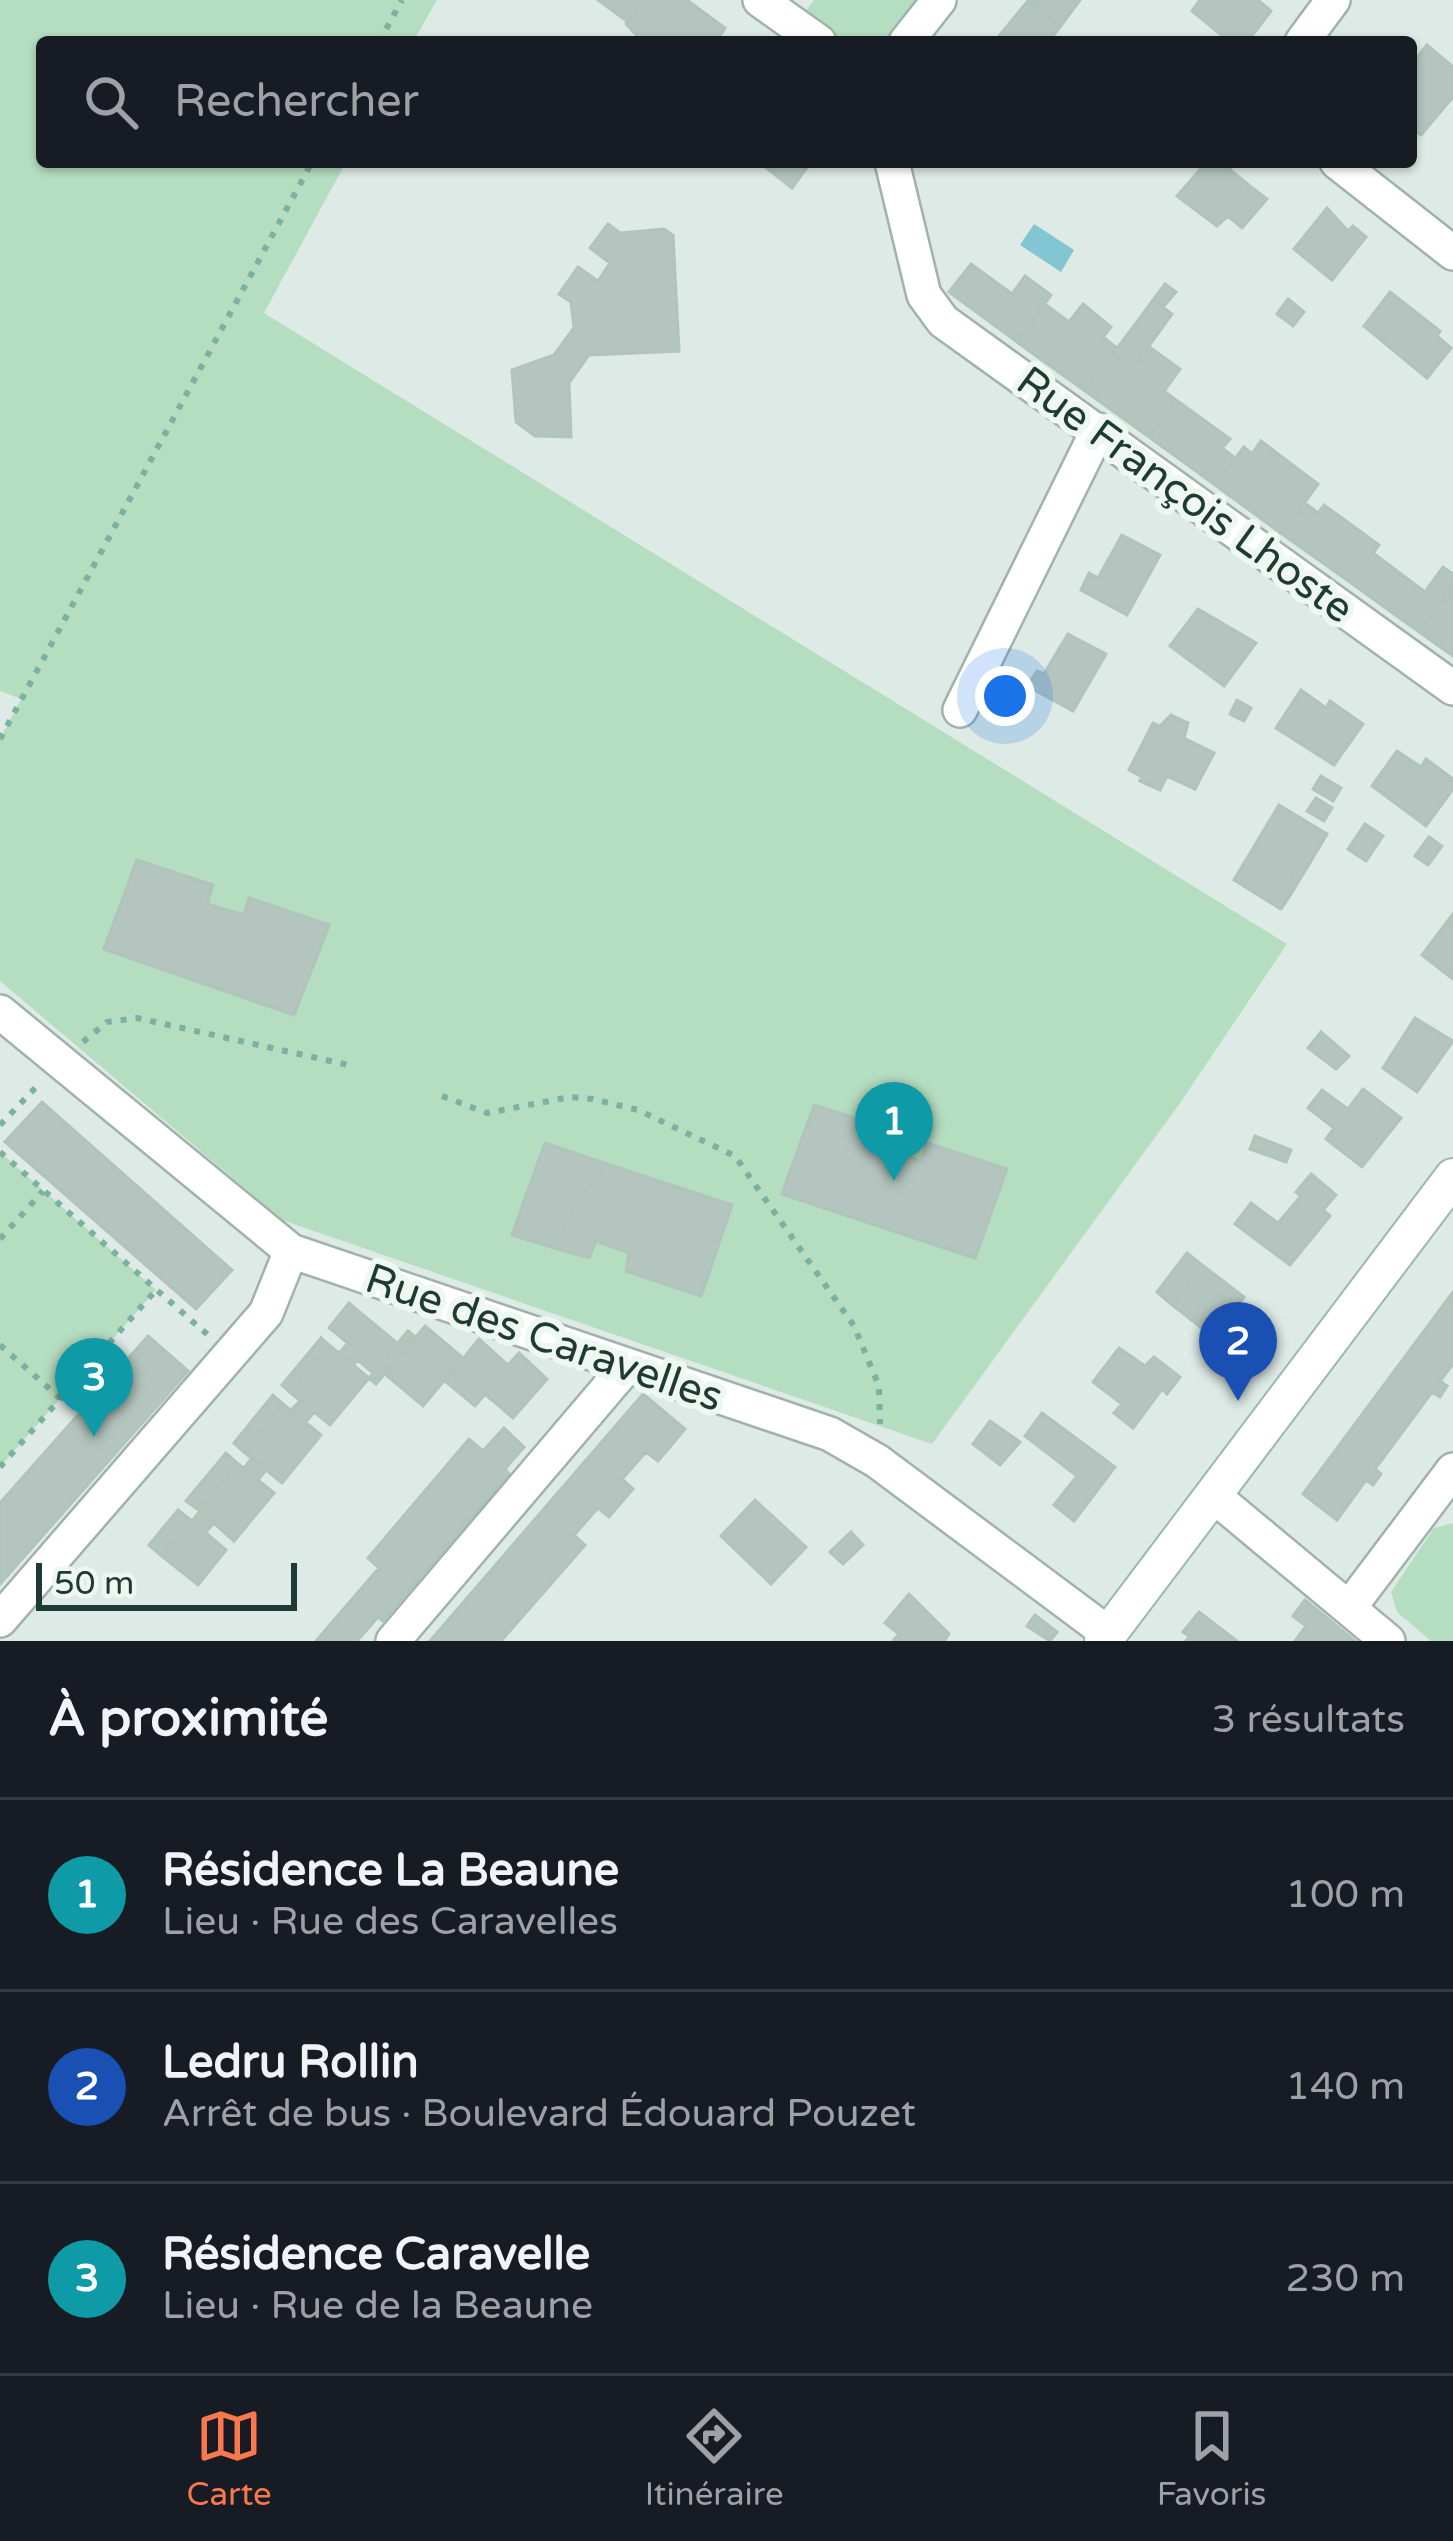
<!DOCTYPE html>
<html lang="fr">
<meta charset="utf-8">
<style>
body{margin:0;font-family:"Varela Round",sans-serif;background:#20242c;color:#f1f3f6}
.scale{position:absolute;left:36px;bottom:30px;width:261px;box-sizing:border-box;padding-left:12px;border:6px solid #1e3a33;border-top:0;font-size:33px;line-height:42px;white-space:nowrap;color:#1e3a33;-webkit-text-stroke:9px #eef7f2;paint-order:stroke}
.you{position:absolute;left:1005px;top:696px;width:42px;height:42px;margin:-30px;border:9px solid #fff;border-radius:50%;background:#1a73e8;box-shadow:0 0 0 18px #1a73e833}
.badge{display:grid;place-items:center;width:78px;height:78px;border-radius:50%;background:#f9784d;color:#fff;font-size:39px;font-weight:700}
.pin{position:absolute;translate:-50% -99px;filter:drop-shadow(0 3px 6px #0008)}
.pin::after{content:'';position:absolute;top:63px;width:42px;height:36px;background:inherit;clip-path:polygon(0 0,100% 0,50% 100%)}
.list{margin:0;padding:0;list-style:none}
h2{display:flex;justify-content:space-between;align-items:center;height:156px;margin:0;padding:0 48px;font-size:51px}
h2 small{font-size:39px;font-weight:400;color:#9ea1a6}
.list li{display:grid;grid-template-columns:78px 1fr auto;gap:36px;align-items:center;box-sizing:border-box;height:192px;padding:0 48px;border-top:3px solid #363941}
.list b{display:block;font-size:45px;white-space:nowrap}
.list p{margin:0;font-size:39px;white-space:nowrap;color:#9ea1a6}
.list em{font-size:39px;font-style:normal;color:#9ea1a6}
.icon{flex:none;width:66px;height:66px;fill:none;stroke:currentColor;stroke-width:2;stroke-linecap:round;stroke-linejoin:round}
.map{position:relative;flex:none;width:1453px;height:1641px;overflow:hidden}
.search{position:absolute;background:#171b24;box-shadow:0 3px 9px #0004;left:36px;right:36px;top:36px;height:132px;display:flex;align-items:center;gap:30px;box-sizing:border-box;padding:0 42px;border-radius:12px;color:#9ea1a6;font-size:45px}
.sheet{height:732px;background:#171b24}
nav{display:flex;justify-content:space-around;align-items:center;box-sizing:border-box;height:168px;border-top:3px solid #363941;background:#171b24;font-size:33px;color:#9ea1a6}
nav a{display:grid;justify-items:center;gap:6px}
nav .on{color:#f9784d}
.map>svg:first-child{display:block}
.green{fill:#b5ddc0}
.water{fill:#82c6d3}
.building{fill:#b3c5be;stroke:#b0c4bc;stroke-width:3}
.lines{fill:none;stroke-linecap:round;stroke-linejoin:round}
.street-casing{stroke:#a1b2ac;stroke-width:38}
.secondary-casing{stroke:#9cb7ad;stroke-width:40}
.path{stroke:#7cb0a0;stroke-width:6;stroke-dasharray:6 9;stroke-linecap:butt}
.street{stroke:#fff;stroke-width:33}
.secondary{stroke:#fff;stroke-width:36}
.labels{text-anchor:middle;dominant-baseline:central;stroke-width:12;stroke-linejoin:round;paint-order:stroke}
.street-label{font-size:42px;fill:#1e3a33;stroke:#eef7f2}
</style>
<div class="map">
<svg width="1453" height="1641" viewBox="0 0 1453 1641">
<rect width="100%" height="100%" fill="#deeae5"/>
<path class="green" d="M0,0h437l-24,42h-371v120h304l-82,151 1023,631 -107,159 -248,341 -650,-224 -282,-239v-242l21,-40 -21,-8z
M814,0h103l-31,42h-42l-38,-31z
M0,1152l156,138 -156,177z
M1453,1523v118h-22l-34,-29 -6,-20 43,-64z"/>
<path class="water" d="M1034,224l40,26 -13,22 -41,-27z"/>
<path class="building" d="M598,0h46l-16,22z
M644,0h43l38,28 -9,14h-73l-17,-18z
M1028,0h52l-20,27z
M1200,0h58l13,11 -24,31h-17l-38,-31z
M1027,2l33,25 -12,15h-54z
M1427,45l26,22v30l-32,38 -10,-7v-63z
M767,162h44l-19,26 -28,-22z
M1207,162l22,7 -8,8 22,18 7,-9 17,13 -25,29 -14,-12 -11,10 -40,-30z
M1229,169l21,17 -7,9 -22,-18z
M1327,208l21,23 5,-5 13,11 -34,43 -38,-31z
M608,224l12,9 44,-4 9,6 6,116 -90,4 -20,28 2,54 -36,-1 -19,-14 -4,-52 42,-15 20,-27 -3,-26 -12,-8 19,-27 20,14 12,-18 -20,-15z
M971,264l41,30 13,-18 26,19 -34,47 -68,-50z
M1165,284l11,8 -13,15 -10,-7z
M1390,292l50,39 -3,5 14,12 -24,30 -63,-52z
M1288,299l16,13 -11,14 -16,-12z
M1153,300l19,14 -39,54 -20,-14z
M1045,304l24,18 14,-18 28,23 -8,10 14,11 -32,43 -68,-49z
M1148,346l32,23 -16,22 12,9 -27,37 -64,-46 28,-37 20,14z
M1176,400l54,39 -8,9 13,10 -20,27 -66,-48z
M1261,441l57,43 -36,50 -67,-49 29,-38 8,7z
M1305,503l13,10 6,-8 55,40 -28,38 -69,-49z
M1122,535l38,20 -33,60 -46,-25 8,-17 9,5z
M1373,553l52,39 18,-25 10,7v11l-34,47 -68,-49z
M1453,586v70l-34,-24z
M1198,609l58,34 -32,43 -54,-40z
M1068,634l38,20 -33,57 -46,-25 10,-15 7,3z
M1301,690l25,18 4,-7 33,23 -29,41 -58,-37z
M1237,700l14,8 -7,13 -14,-7z
M1171,715l17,8 -4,15 -24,-12z
M1153,723l61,30 -19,36 -48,-22 -5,10 -13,-7z
M1397,751l24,16 5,-8 27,20v10l-27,37 -54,-40z
M1147,767l20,9 -7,14 -20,-9z
M1321,776l20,12 -8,13 -20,-12z
M1316,798l16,10 -8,13 -17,-10z
M1279,805l48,29 -13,22 -6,-4 -23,38 6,4 -10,15 -47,-29z
M1365,824l18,12 -17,25 -18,-12z
M1429,837l13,9 -14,19 -13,-9z
M1308,852l6,4 -23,38 -6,-4z
M137,860l76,25 -6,19 37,11 5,-17 80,27 -35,90 -190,-66z
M1453,914v65l-31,-24z
M1415,1018l38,23 -36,51 -34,-24z
M1321,1032l28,24 -13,13 -28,-21z
M1363,1089l38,29 -39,49 -36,-28 8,-11 -26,-20 14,-18 26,19z
M42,1102l190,168 -36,39 -191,-167z
M814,1105l75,24 -5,19 37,13 6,-18 80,26 -32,89 -193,-64z
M1255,1136l36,14 -5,12 -36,-13z
M545,1143l59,20 -53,84 -39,-12z
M604,1163l128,42 -31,91 -75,-25 3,-18 -33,-12 -7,17 -38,-11z
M1311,1174l25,21 -13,15 7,6 -40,49 -55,-41 16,-21 27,20 23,-27 -5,-4z
M1187,1253l15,12 -31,39 -14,-12z
M1202,1265l42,32 -31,40 -42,-33z
M1453,1292v72l-13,17 7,5 -7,11 -8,-5 -57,77 6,5 -8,11 -7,-5 -29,40 -34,-26z
M349,1303l8,7 -20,24 -8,-6z
M357,1310l40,33 -20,25 -40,-34z
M425,1326l38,32 -40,48 -38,-32z
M408,1331l7,6 -39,47 -7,-6 4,-5 -15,-13 -5,5 -14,-12 9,-10 29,25z
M148,1336l40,35 -188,213v-81z
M321,1338l8,7 -38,48 -9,-8z
M479,1339l29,26 11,-12 28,26 -34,39 -28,-24 -10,12 -30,-25z
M329,1345l40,33 -39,47 -39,-32z
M1119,1348l26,18 9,-9 26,20 -13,17 -5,-5 -29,39 -19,-15 8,-9 -29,-22z
M643,1394l42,35 -27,32 -12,-9 -24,27 11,10 -24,28 -11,-9 -24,27 11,10 -84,96h-71z
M273,1395l10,9 -38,49 -11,-10z
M300,1401l14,11 -8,10 -15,-12z
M283,1404l38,31 -39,48 -37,-30z
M1042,1413l73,54 -41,54 -20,-16 23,-29 -52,-40z
M990,1421l30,21 -20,23 -27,-21z
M504,1428l20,19 -19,22 4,5 -126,147 -5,-4 -21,24h-41l63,-73 -11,-10 101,-119 14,12z
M226,1453l11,10 -37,48 -14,-10z
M252,1458l14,12 -8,10 -14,-12z
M237,1463l37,30 -40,48 -34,-30z
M755,1500l51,47 -35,37 -50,-48z
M178,1510l14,11 -29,36 -14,-12z
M200,1511l14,12 -9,10 -13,-12z
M192,1521l34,29 -28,35 -35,-28z
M851,1532l12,13 -20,19 -13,-12z
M909,1594l40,40 -5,7h-51l6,-7 -14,-11z
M1305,1600l50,41h-60l11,-15 -13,-10z
M1199,1612l38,29h-51l3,-5 -6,-4z
M1035,1615l22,17 -7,9 -23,-15z"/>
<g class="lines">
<g class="street-casing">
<path id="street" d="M760,0l59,42
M906,42l33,-42
M1302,42l31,-42
M892,162l32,133 19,26 510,367
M1337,162l116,91
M960,710l138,-280
M0,1012l291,239 539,183 47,27 232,173
M1215,1497l173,144
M1349,1608l104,-138
M0,1620l266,-307 25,-62
M393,1641l233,-274"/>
</g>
<g class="secondary-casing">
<path id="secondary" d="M1103,1641l350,-464"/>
</g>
<path class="path" d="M379,42l23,-42
M0,739l312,-577
M83,1042l24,-20 30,-4 216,48
M442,1096l45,17 83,-16 23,2 45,11 97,46 119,170 25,60 1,38
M0,1125l39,-41
M0,1152l208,183
M0,1239l43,-48
M0,1345l60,53
M0,1467l156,-177"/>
<use href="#street" class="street"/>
<use href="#secondary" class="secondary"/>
</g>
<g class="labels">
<g class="street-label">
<text transform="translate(1185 495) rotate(36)">Rue François Lhoste</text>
<text transform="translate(544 1338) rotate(19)">Rue des Caravelles</text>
</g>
</g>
</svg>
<div class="scale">50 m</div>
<div class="you"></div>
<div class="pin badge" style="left:894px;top:1181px;background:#0f9aa8">1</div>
<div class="pin badge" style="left:1238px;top:1401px;background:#1a4fb4">2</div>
<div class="pin badge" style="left:94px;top:1437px;background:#0f9aa8">3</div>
<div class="search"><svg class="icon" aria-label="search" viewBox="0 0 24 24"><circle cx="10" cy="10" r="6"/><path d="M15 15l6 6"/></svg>Rechercher</div>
</div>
<section class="sheet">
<h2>À proximité<small>3 résultats</small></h2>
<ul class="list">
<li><span class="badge" style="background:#0f9aa8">1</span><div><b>Résidence La Beaune</b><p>Lieu · Rue des Caravelles</p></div><em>100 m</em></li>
<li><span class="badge" style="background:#1a4fb4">2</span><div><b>Ledru Rollin</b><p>Arrêt de bus · Boulevard Édouard Pouzet</p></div><em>140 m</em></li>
<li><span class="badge" style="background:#0f9aa8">3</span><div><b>Résidence Caravelle</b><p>Lieu · Rue de la Beaune</p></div><em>230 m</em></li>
</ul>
</section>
<nav>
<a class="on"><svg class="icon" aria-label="map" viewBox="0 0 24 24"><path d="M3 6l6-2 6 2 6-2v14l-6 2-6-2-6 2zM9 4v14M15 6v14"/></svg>Carte</a>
<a><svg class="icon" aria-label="directions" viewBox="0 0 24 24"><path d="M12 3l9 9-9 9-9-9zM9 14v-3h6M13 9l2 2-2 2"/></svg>Itinéraire</a>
<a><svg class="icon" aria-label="saved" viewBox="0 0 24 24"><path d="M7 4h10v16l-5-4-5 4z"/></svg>Favoris</a>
</nav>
